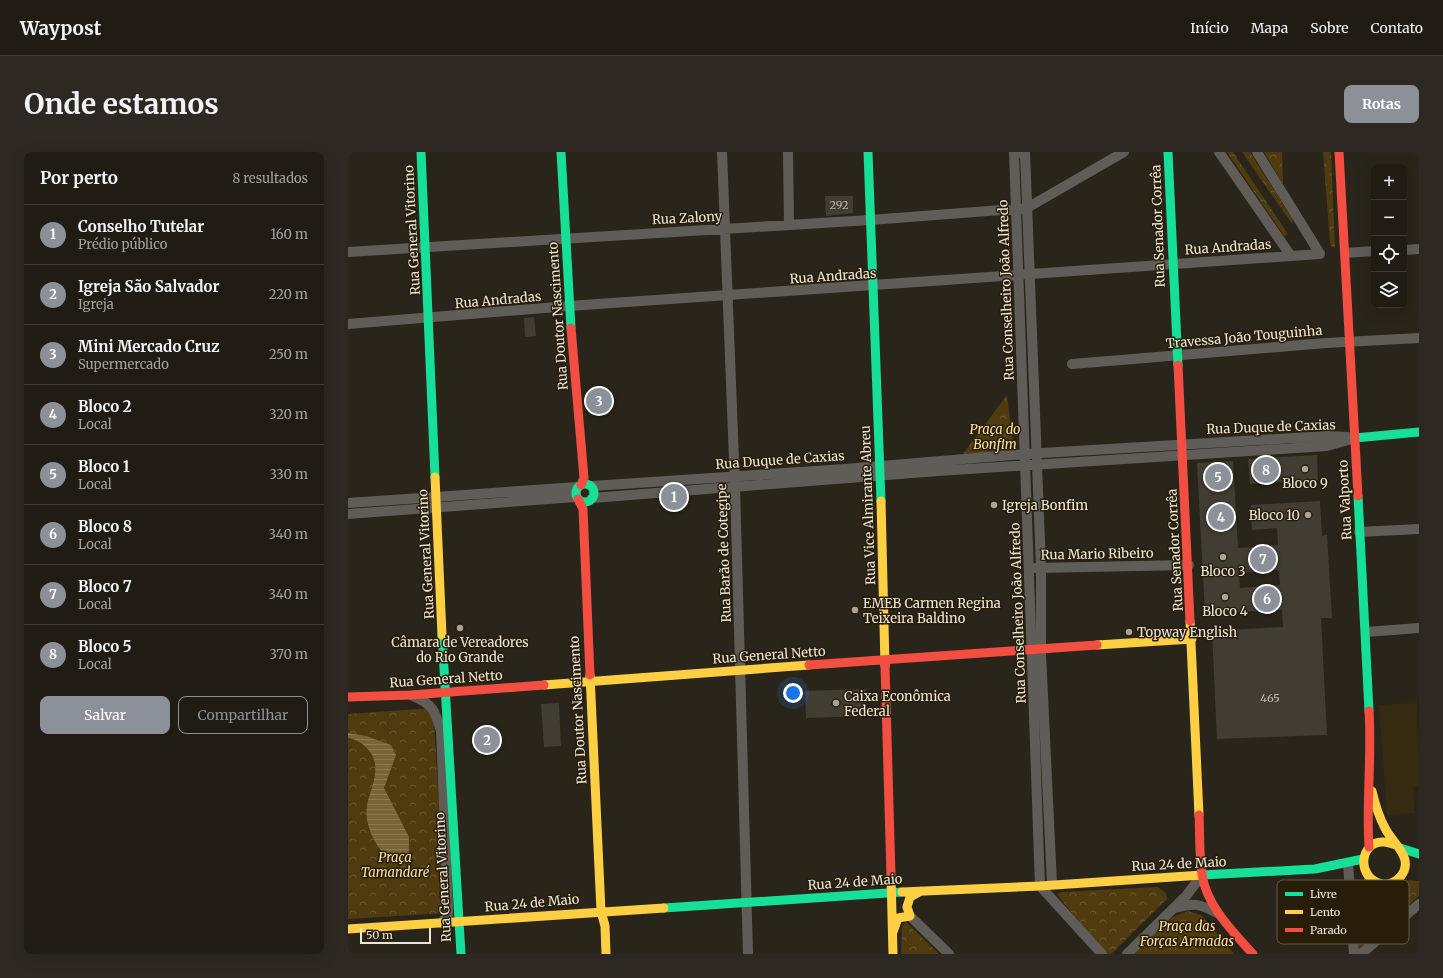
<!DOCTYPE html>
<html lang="pt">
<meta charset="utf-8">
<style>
body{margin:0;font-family:Merriweather,serif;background:#2d2922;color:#f1f3f6}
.controls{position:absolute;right:12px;top:12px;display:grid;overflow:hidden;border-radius:8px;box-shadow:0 4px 16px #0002}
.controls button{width:36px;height:36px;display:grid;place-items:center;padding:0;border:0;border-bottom:1px solid #3d3a34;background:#201c14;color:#f1f3f6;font:20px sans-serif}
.scale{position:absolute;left:12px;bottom:10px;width:71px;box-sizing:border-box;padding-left:4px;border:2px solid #ece6da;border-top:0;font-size:11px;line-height:14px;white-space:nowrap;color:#ece6da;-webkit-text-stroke:3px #271d09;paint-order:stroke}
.you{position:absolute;left:445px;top:541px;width:14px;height:14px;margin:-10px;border:3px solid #fff;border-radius:50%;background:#1a73e8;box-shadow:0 0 0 6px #1a73e833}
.badge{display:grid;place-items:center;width:26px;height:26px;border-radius:50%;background:#8c9099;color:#fff;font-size:13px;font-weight:700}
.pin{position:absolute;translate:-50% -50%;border:2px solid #fff;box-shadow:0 1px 4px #0006}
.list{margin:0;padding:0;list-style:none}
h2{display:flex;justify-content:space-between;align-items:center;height:52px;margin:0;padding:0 16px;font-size:17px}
h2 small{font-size:13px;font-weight:400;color:#a2a1a0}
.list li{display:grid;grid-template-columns:26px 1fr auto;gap:12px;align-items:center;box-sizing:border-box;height:60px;padding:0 16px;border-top:1px solid #3d3a34}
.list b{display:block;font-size:15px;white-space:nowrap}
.list p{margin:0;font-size:13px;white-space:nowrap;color:#a2a1a0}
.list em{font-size:13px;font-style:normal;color:#a2a1a0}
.actions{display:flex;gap:8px;padding:12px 16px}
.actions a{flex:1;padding:9px 0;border:1px solid #8c9099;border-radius:8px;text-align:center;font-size:14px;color:#8c9099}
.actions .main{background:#8c9099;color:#fff}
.icon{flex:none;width:22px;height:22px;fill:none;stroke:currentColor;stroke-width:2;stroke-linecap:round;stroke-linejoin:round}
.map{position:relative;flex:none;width:1071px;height:802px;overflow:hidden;border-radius:8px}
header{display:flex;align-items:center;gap:24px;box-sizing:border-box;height:56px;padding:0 20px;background:#201c14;border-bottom:1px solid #3d3a34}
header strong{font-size:19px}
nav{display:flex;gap:22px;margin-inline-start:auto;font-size:14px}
.intro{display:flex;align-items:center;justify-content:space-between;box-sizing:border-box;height:96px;padding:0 24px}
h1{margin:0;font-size:28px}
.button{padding:10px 18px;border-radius:8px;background:#8c9099;color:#fff;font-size:14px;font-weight:700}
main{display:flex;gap:24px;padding:0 24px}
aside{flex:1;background:#201c14;border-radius:8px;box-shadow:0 4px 16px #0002}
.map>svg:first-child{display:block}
.built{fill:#362a11}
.park{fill:url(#park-crowns)}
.water{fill:url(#water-rules)}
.building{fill:#413d33;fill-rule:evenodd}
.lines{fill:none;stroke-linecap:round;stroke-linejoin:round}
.street{stroke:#605d58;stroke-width:10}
.fast{stroke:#16e098;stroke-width:9}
.slow{stroke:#ffcf43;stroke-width:9}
.jam{stroke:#f24e42;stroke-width:9}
.poi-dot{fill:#a8a297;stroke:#271d09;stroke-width:1.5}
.labels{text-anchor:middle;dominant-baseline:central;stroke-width:3;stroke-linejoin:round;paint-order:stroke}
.number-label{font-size:11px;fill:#c1bcb0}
.street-label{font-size:13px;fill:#ece6da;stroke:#271d09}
.park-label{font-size:13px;font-style:italic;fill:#fee0a5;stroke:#271d09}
.poi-label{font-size:13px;fill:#ece6da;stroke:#271d09}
.key{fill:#271d09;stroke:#625948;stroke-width:1}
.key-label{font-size:11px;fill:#ece6da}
</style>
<header>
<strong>Waypost</strong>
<nav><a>Início</a><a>Mapa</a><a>Sobre</a><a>Contato</a></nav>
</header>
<div class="intro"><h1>Onde estamos</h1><a class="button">Rotas</a></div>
<main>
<aside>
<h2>Por perto<small>8 resultados</small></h2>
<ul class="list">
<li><span class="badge">1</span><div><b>Conselho Tutelar</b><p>Prédio público</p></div><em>160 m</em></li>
<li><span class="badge">2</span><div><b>Igreja São Salvador</b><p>Igreja</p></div><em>220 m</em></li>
<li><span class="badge">3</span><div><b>Mini Mercado Cruz</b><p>Supermercado</p></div><em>250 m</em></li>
<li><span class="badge">4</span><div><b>Bloco 2</b><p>Local</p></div><em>320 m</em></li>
<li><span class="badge">5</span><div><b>Bloco 1</b><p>Local</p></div><em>330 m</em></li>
<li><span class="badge">6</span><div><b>Bloco 8</b><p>Local</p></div><em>340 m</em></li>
<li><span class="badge">7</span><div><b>Bloco 7</b><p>Local</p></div><em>340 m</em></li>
<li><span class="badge">8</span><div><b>Bloco 5</b><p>Local</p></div><em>370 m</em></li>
</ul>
<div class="actions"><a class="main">Salvar</a><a>Compartilhar</a></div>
</aside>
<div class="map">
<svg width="1071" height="802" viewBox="0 0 1071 802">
<defs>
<pattern id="park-crowns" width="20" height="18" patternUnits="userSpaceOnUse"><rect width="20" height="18" fill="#4f3b0e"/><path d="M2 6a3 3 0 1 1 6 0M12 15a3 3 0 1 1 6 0" fill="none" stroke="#685730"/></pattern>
<pattern id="water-rules" width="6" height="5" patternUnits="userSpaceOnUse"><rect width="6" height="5" fill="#796437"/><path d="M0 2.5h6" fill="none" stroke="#8c7a53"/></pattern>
</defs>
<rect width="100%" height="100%" fill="#2a251a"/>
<path class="built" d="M1069,550l2,84 -6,1 2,26 -28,2 -8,-110z"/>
<path class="park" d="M879,0h6l55,82 -4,2z
M894,0h8l43,68 -1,4z
M916,0h18l1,32z
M975,0h8l4,96 -4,-2 -1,-4z
M659,243l7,57 -51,2z
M85,556l13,205 -98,6v-205z
M1036,727l35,2v15l-60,53 -5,-69z
M810,735l8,6 1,6 -56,55h-7l-47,-60 5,-2z
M840,759l13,4 33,39h-102l41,-37z
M558,770l33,32h-38l1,-28z"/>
<path class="water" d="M0,581l18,3 25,9 5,10 -12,33 25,49v16c-6,6 -12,12 -20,5 -14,-11 -25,-34 -22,-52 2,-13 10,-27 8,-42 -1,-12 -15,-25 -27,-26z"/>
<path class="building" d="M477,44h28v17l-27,3z
M186,165l2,19 -11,1 -1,-19z
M969,303l1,25 -68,4 -2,-25z
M885,309l5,87 40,-3 -1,-17 -25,2 -1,-25 69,-4 2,35 5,-1 5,83h-11l6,117 -110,4 -5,-108 71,-4 -1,-17 -77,3 -8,-150zM931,418l1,15 -40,3 -1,-15z
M518,537l1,27 -61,2 -1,-27z
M211,551l2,43 -17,1 -3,-43z"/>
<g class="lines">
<path class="street" d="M374,0l13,334 13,468
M440,0l1,73
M666,0l26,734 62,68
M871,0l72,104
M666,1l11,-1 16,416v86l11,230
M1056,98l15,-1
M0,100l522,-32 157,-12 97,-56
M997,101l29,-2
M0,172l221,-18 751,-52 -63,-102
M724,212l254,-21 93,-5
M244,334l253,-17 180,-15 302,-18 21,1
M244,346l346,-27 389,-25 28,-8
M0,351l230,-16
M0,362l228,-17
M1011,380l60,-3
M687,416l154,-3
M1018,480l53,-4
M65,544c20,8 22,15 28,35l7,177v6l-6,9
M1000,711l6,91
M1021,726l17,30 16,10
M1046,730l2,20 6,16
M827,756c19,-5 24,-5 42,5
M562,764l39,38
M779,802l59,-58 16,-21
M1013,802l58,-50"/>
<path class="fast" d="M73,0l14,325
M213,0l10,176
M520,0l13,349
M820,0l10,213
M1007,286l64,-6
M228 341a9 9 0 1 1 18 0a9 9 0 1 1-18 0Z
M1010,344l11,215
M94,483l19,319
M1052,696l19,6
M854,723l113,-6 48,-10
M316,756l238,-16"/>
<path class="slow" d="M87,325l7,158
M533,349l4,165
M842,469l9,194
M749,493l95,-6
M242,523l11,236 4,15 1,28
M196,533l265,-20
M1024,639c3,13 7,26 13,37 7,15 30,30 16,48 -5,6 -12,9 -19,8 -27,-6 -22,-44 2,-42 4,0 8,2 12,3
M543,724l2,78
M554,740l138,-6 162,-11
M0,777l316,-21
M545,780l5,-14 12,-2 -3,-9 3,-10 11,-6"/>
<path class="jam" d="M991,0l19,344
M223,176l13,150 -3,7
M830,213l12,256
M230,347l5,10 7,166
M461,513l288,-20
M537,514l6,210
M0,545l63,-2 133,-10
M851,663c1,19 0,40 3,59 4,31 31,58 51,80
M1021,695c-3,-45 3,-90 0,-136"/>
</g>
<g class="poi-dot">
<circle cx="957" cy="317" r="4"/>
<circle cx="646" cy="353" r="4"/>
<circle cx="960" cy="363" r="4"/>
<circle cx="875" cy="405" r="4"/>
<circle cx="877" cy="445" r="4"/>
<circle cx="507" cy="458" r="4"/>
<circle cx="112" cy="476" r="4"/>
<circle cx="781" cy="480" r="4"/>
<circle cx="488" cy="551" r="4"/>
</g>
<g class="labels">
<g class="number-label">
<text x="491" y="53">292</text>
<text x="922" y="546">465</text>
</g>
<g class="street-label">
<text transform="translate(339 66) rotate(-3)">Rua Zalony</text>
<text transform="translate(810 74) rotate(-92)">Rua Senador Corrêa</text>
<text transform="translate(64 78) rotate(-93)">Rua General Vitorino</text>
<text transform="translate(880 95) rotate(-4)">Rua Andradas</text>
<text transform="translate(485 124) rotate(-4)">Rua Andradas</text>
<text transform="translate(658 138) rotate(-92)">Rua Conselheiro João Alfredo</text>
<text transform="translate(150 148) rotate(-5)">Rua Andradas</text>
<text transform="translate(210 164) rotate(-94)">Rua Doutor Nascimento</text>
<text transform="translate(896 185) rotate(-5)">Travessa João Touguinha</text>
<text transform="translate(923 275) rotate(-2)">Rua Duque de Caxias</text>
<text transform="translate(432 308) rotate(-4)">Rua Duque de Caxias</text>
<text transform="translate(997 348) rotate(-93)">Rua Valporto</text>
<text transform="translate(520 353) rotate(-92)">Rua Vice Almirante Abreu</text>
<text transform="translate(827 398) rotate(-93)">Rua Senador Corrêa</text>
<text transform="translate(376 401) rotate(-92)">Rua Barão de Cotegipe</text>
<text transform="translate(78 402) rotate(-93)">Rua General Vitorino</text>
<text transform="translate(749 402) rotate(-1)">Rua Mario Ribeiro</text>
<text transform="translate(670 461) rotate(-92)">Rua Conselheiro João Alfredo</text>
<text transform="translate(421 503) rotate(-4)">Rua General Netto</text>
<text transform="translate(98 527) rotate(-4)">Rua General Netto</text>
<text transform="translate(230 558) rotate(-93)">Rua Doutor Nascimento</text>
<text transform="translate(831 712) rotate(-3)">Rua 24 de Maio</text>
<text transform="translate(95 725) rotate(-93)">Rua General Vitorino</text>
<text transform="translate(507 730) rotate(-4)">Rua 24 de Maio</text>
<text transform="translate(184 751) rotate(-5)">Rua 24 de Maio</text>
</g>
<g class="park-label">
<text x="647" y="277">Praça do<tspan x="647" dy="15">Bonfim</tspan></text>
<text x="47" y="705">Praça<tspan x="47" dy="15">Tamandaré</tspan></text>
<text x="839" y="774">Praça das<tspan x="839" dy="15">Forças Armadas</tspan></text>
</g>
<g class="poi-label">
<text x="957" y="331">Bloco 9</text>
<text x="654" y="353" text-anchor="start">Igreja Bonfim</text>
<text x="952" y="363" text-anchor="end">Bloco 10</text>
<text x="875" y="419">Bloco 3</text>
<text x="515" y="451" text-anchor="start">EMEB Carmen Regina<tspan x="515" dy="15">Teixeira Baldino</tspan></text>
<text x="877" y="459">Bloco 4</text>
<text x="789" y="480" text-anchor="start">Topway English</text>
<text x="112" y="490">Câmara de Vereadores<tspan x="112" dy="15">do Rio Grande</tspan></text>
<text x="496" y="544" text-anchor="start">Caixa Econômica<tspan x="496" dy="15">Federal</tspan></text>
</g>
</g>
<rect x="929" y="728" width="132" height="64" rx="6" class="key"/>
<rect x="937" y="740" width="18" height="4" fill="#16e098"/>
<rect x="937" y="758" width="18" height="4" fill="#ffcf43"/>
<rect x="937" y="776" width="18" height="4" fill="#f24e42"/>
<g class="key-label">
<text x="962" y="746">Livre</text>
<text x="962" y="764">Lento</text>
<text x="962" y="782">Parado</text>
</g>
</svg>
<div class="controls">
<button>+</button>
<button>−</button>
<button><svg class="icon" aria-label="locate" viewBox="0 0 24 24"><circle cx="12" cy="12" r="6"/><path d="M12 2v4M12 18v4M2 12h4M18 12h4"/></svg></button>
<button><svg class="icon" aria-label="layers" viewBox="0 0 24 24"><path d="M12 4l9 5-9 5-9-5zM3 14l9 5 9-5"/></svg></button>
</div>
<div class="scale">50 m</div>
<div class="you"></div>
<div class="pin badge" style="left:326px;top:345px">1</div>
<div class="pin badge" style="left:139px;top:588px">2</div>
<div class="pin badge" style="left:251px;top:249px">3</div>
<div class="pin badge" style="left:873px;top:365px">4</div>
<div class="pin badge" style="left:870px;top:325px">5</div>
<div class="pin badge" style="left:919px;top:447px">6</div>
<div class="pin badge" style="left:915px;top:407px">7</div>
<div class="pin badge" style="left:918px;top:318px">8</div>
</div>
</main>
